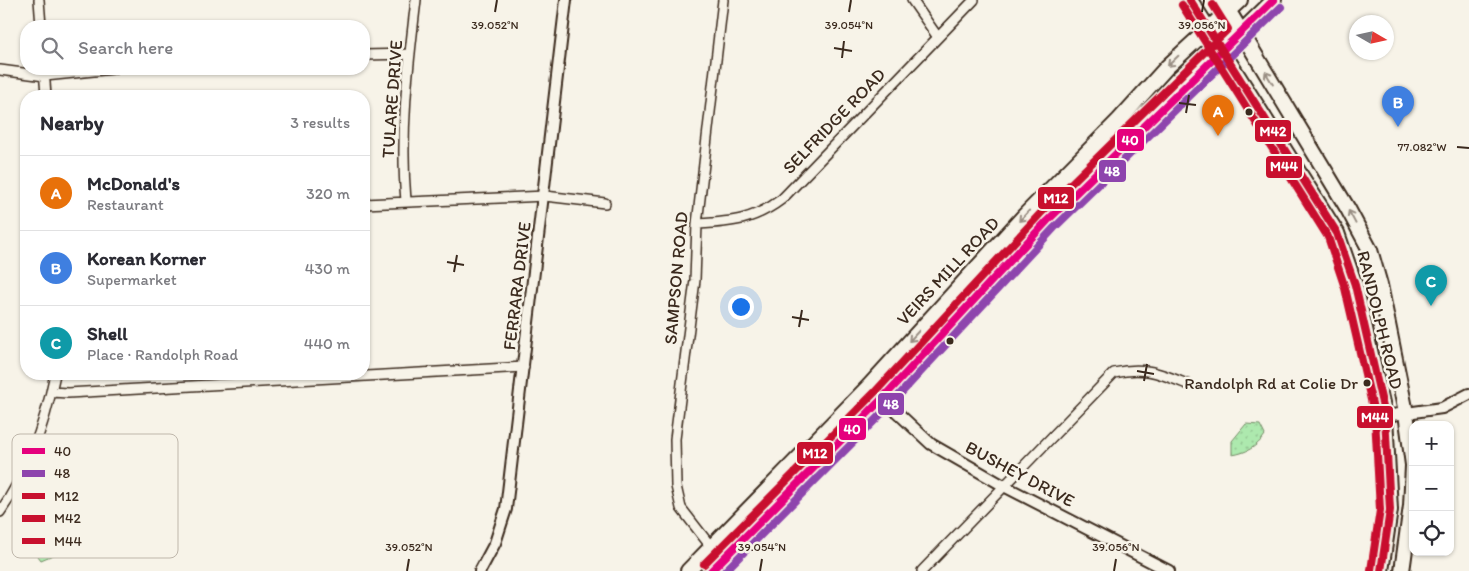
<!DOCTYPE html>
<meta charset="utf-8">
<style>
body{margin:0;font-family:Itim,sans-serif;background:#f7f7f7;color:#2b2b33}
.controls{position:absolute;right:15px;bottom:15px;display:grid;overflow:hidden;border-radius:10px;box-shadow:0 1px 4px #0004}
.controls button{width:45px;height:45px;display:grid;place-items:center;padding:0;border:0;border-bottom:1px solid #e1e1e2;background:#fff;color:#2b2b33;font:25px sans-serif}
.compass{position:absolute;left:1349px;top:15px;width:45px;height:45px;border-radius:50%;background:#fff;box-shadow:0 1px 4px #0004;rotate:99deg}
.you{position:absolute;left:740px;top:306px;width:18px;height:18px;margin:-12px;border:4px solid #fff;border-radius:50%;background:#1a73e8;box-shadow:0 0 0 8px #1a73e833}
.badge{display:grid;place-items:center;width:32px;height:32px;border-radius:50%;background:#0b8043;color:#fff;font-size:16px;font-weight:700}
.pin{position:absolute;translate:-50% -41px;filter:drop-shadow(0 1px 2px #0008)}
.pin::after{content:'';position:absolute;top:26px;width:18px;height:15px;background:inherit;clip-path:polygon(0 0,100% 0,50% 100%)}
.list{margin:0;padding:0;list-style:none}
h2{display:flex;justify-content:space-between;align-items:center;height:65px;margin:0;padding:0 20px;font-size:21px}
h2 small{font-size:16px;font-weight:400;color:#7c7c81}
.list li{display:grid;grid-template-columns:32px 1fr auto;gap:15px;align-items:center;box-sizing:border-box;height:75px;padding:0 20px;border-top:1px solid #e1e1e2}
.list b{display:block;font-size:19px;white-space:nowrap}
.list p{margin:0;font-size:16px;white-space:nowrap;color:#7c7c81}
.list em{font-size:16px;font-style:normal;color:#7c7c81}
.icon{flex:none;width:28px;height:28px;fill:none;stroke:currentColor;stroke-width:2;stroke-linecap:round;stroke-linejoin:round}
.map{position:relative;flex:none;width:1469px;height:571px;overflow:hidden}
.search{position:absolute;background:#fff;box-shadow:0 1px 4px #0004;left:20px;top:20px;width:350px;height:55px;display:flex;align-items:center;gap:12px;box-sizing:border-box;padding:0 18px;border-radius:20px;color:#7c7c81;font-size:19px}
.panel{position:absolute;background:#fff;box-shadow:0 1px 4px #0004;left:20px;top:90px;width:350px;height:290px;border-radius:20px}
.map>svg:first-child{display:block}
.park{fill:url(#park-dots);stroke:#748a66}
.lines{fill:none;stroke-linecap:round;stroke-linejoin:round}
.minor-casing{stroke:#3b2a1e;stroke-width:12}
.tertiary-casing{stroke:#3b2a1e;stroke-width:14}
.primary-casing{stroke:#3b2a1e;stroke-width:18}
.minor{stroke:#f7f3e8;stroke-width:9}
.tertiary{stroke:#f7f3e8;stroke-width:10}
.primary{stroke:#f7f3e8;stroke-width:14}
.bus-1-casing{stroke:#f7f3e8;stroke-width:11}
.bus-2-casing{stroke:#f7f3e8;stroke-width:11}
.bus-3-casing{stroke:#f7f3e8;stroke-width:11}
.bus-4-casing{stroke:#f7f3e8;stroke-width:11}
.bus-5-casing{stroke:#f7f3e8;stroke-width:11}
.bus-1{stroke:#e5007d;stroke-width:8}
.bus-2{stroke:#8e44ad;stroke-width:8}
.bus-3{stroke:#c8102e;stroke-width:8}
.bus-4{stroke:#c8102e;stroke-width:8}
.bus-5{stroke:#c8102e;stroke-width:8}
.oneway{stroke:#998e83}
.ticks{fill:none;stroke:#3b2a1e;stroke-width:2}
.bus-dot{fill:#3b2a1e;stroke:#f7f3e8;stroke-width:2}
.labels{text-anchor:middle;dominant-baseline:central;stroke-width:5;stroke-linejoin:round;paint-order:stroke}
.bus-label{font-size:17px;fill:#3b2a1e;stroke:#f7f3e8;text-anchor:end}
.street-label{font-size:18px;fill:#3b2a1e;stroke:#f7f3e8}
.key{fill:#f7f3e8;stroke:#bfb7ab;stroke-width:1}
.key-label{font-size:14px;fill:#3b2a1e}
.ticks-label{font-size:12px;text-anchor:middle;fill:#3b2a1e;stroke:#f7f3e8;stroke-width:5;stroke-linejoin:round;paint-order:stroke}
.line-badge{stroke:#f7f3e8;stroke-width:2}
.badge-label{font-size:14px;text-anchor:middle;font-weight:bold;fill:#fff}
</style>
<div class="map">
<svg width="1469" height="571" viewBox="0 0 1469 571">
<defs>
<pattern id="park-dots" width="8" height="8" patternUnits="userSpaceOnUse" patternTransform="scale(1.25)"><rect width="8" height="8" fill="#ade9ae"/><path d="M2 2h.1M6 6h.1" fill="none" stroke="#96c895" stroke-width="1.8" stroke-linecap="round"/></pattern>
</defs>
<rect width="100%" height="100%" fill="#f7f3e8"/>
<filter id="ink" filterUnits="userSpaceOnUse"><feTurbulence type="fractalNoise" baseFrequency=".02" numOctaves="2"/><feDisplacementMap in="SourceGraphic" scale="10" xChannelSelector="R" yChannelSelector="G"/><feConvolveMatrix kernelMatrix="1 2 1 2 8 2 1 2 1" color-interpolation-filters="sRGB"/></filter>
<g filter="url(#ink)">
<path class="park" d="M1246,424l14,1 5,10c-8,12 -19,18 -33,20v-14z
M165,502l1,5 -125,53 -3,-4 32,-47z"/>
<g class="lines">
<g class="minor-casing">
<path id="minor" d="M39,0l2,26
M912,0l25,36
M364,55l46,-1
M44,69l2,27
M0,70l45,6 68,-7
M406,201c-6,-68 2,-134 10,-201
M364,204l181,-8 60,7
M697,224c34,-2 56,-3 85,-25l192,-199
M51,392l17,1 456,-26
M0,512c29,-41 45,-89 55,-138
M712,548l-31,-40 -5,-22 -1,-47 20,-159 2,-56 26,-224
M922,571l192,-198c30,-7 45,0 73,11"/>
</g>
<g class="tertiary-casing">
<path id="tertiary" d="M869,386l62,58 73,42 165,85
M1385,416l57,-8 27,-14
M480,571l15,-28 11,-34 60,-509"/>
</g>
<g class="primary-casing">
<path id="primary" d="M1190,0l147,233 18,52 30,131 5,94 -9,61
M1222,0l126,209 22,41 10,35 26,128 7,52
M688,571l181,-185 155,-170 95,-96 48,-53 73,-67
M711,571l171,-172 165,-178 227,-221
M1402,571l9,-65 2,-40"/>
</g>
<use href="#minor" class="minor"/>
<use href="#tertiary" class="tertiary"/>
<use href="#primary" class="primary"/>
<g class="bus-1-casing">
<path id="bus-1" d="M711,571l171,-172 165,-178 227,-221"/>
</g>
<g class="bus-2-casing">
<path id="bus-2" d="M725,571l164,-165 165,-178 227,-221"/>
</g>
<g class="bus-3-casing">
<path id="bus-3" d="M704,564l171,-172 165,-178 188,-185 -15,-24"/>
</g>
<g class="bus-4-casing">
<path id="bus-4" d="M1190,0l147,233 18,52 30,131 5,94 -9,61"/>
</g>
<g class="bus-5-casing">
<path id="bus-5" d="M1182,5l146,232 17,51 30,129 5,93 -9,60"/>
</g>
<use href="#bus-1" class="bus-1"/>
<use href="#bus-2" class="bus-2"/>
<use href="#bus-3" class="bus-3"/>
<use href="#bus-4" class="bus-4"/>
<use href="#bus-5" class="bus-5"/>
</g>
<defs><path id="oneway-shaft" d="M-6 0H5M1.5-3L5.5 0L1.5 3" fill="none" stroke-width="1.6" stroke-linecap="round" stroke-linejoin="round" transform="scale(1.25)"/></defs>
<g class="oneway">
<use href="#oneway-shaft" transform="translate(1173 61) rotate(136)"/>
<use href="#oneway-shaft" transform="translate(1269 78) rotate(-121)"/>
<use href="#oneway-shaft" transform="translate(1024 216) rotate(133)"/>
<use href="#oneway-shaft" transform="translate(1352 217) rotate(-118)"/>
<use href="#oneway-shaft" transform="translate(914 336) rotate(133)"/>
</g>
</g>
<path class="ticks" d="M495,12l2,-12M849,12l2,-12M1202,12l2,-12M834,48l18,3M842,58l2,-17M1179,103l17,2M1186,113l3,-18M1457,147l12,1M447,262l17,3M454,272l3,-17M792,317l17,3M799,327l3,-17M1137,371l17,3M1144,381l3,-17M407,571l2,-12M760,571l2,-12M1114,571l2,-12"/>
<g class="bus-dot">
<circle cx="1249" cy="112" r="4.5"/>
<circle cx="950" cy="341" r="4.5"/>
<circle cx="1367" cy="383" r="4.5"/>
</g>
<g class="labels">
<g class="bus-label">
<text x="1358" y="383">Randolph Rd at Colie Dr</text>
</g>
<g class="street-label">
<text transform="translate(392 99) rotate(-86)">TULARE DRIVE</text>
<text transform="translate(834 121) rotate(-46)">SELFRIDGE ROAD</text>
<text transform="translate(948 271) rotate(-47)">VEIRS MILL ROAD</text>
<text transform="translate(676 278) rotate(-85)">SAMPSON ROAD</text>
<text transform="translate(517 286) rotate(-83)">FERRARA DRIVE</text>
<text transform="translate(1380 320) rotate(76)">RANDOLPH ROAD</text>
<text transform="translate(1020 474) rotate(28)">BUSHEY DRIVE</text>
</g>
</g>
<rect x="12" y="434" width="166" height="124" rx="8" class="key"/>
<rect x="22" y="448" width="23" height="6" fill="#e5007d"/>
<rect x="22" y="470" width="23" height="7" fill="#8e44ad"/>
<rect x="22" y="493" width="23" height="6" fill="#c8102e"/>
<rect x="22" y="515" width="23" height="7" fill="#c8102e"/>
<rect x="22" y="538" width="23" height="6" fill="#c8102e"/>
<g class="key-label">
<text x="54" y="456">40</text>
<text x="54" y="478">48</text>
<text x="54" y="501">M12</text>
<text x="54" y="523">M42</text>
<text x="54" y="546">M44</text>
</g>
<g class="ticks-label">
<text x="849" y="29">39.054°N</text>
<text x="495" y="29">39.052°N</text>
<text x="1202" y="29">39.056°N</text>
<text x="1422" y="151">77.082°W</text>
<text x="409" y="551">39.052°N</text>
<text x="762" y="551">39.054°N</text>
<text x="1116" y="551">39.056°N</text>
</g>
<g class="line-badge">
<rect x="1254" y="119" width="38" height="24" rx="5" fill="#c8102e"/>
<rect x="1116" y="128" width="29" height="24" rx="5" fill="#e5007d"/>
<rect x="1265" y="155" width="38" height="24" rx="5" fill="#c8102e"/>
<rect x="1098" y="159" width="29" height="24" rx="5" fill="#8e44ad"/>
<rect x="1037" y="186" width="38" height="24" rx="5" fill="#c8102e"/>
<rect x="877" y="392" width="28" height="24" rx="5" fill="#8e44ad"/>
<rect x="1356" y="405" width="38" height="24" rx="5" fill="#c8102e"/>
<rect x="838" y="417" width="29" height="24" rx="5" fill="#e5007d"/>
<rect x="796" y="441" width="38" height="24" rx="5" fill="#c8102e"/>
</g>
<g class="badge-label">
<text x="1273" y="136">M42</text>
<text x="1130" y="145">40</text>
<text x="1284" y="171">M44</text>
<text x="1112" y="176">48</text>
<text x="1056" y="203">M12</text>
<text x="891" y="409">48</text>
<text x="1375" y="422">M44</text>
<text x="852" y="434">40</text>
<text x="815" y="458">M12</text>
</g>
</svg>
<div class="controls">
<button>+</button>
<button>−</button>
<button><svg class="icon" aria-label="locate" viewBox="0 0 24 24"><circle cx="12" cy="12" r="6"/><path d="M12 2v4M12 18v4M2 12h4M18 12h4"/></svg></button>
</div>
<svg class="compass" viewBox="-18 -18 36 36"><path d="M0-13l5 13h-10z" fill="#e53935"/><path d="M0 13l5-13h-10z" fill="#7c7c81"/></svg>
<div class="you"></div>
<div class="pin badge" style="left:1218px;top:136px;background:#e8710a">A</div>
<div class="pin badge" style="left:1398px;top:127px;background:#3f7fe0">B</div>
<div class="pin badge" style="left:1431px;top:306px;background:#0f9aa8">C</div>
<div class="search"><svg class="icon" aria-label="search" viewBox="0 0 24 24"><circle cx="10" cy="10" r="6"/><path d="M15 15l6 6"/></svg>Search here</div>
<section class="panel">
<h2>Nearby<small>3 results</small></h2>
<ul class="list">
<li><span class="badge" style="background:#e8710a">A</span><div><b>McDonald's</b><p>Restaurant</p></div><em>320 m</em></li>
<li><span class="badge" style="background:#3f7fe0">B</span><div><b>Korean Korner</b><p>Supermarket</p></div><em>430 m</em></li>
<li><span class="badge" style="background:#0f9aa8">C</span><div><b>Shell</b><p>Place · Randolph Road</p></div><em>440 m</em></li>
</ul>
</section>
</div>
